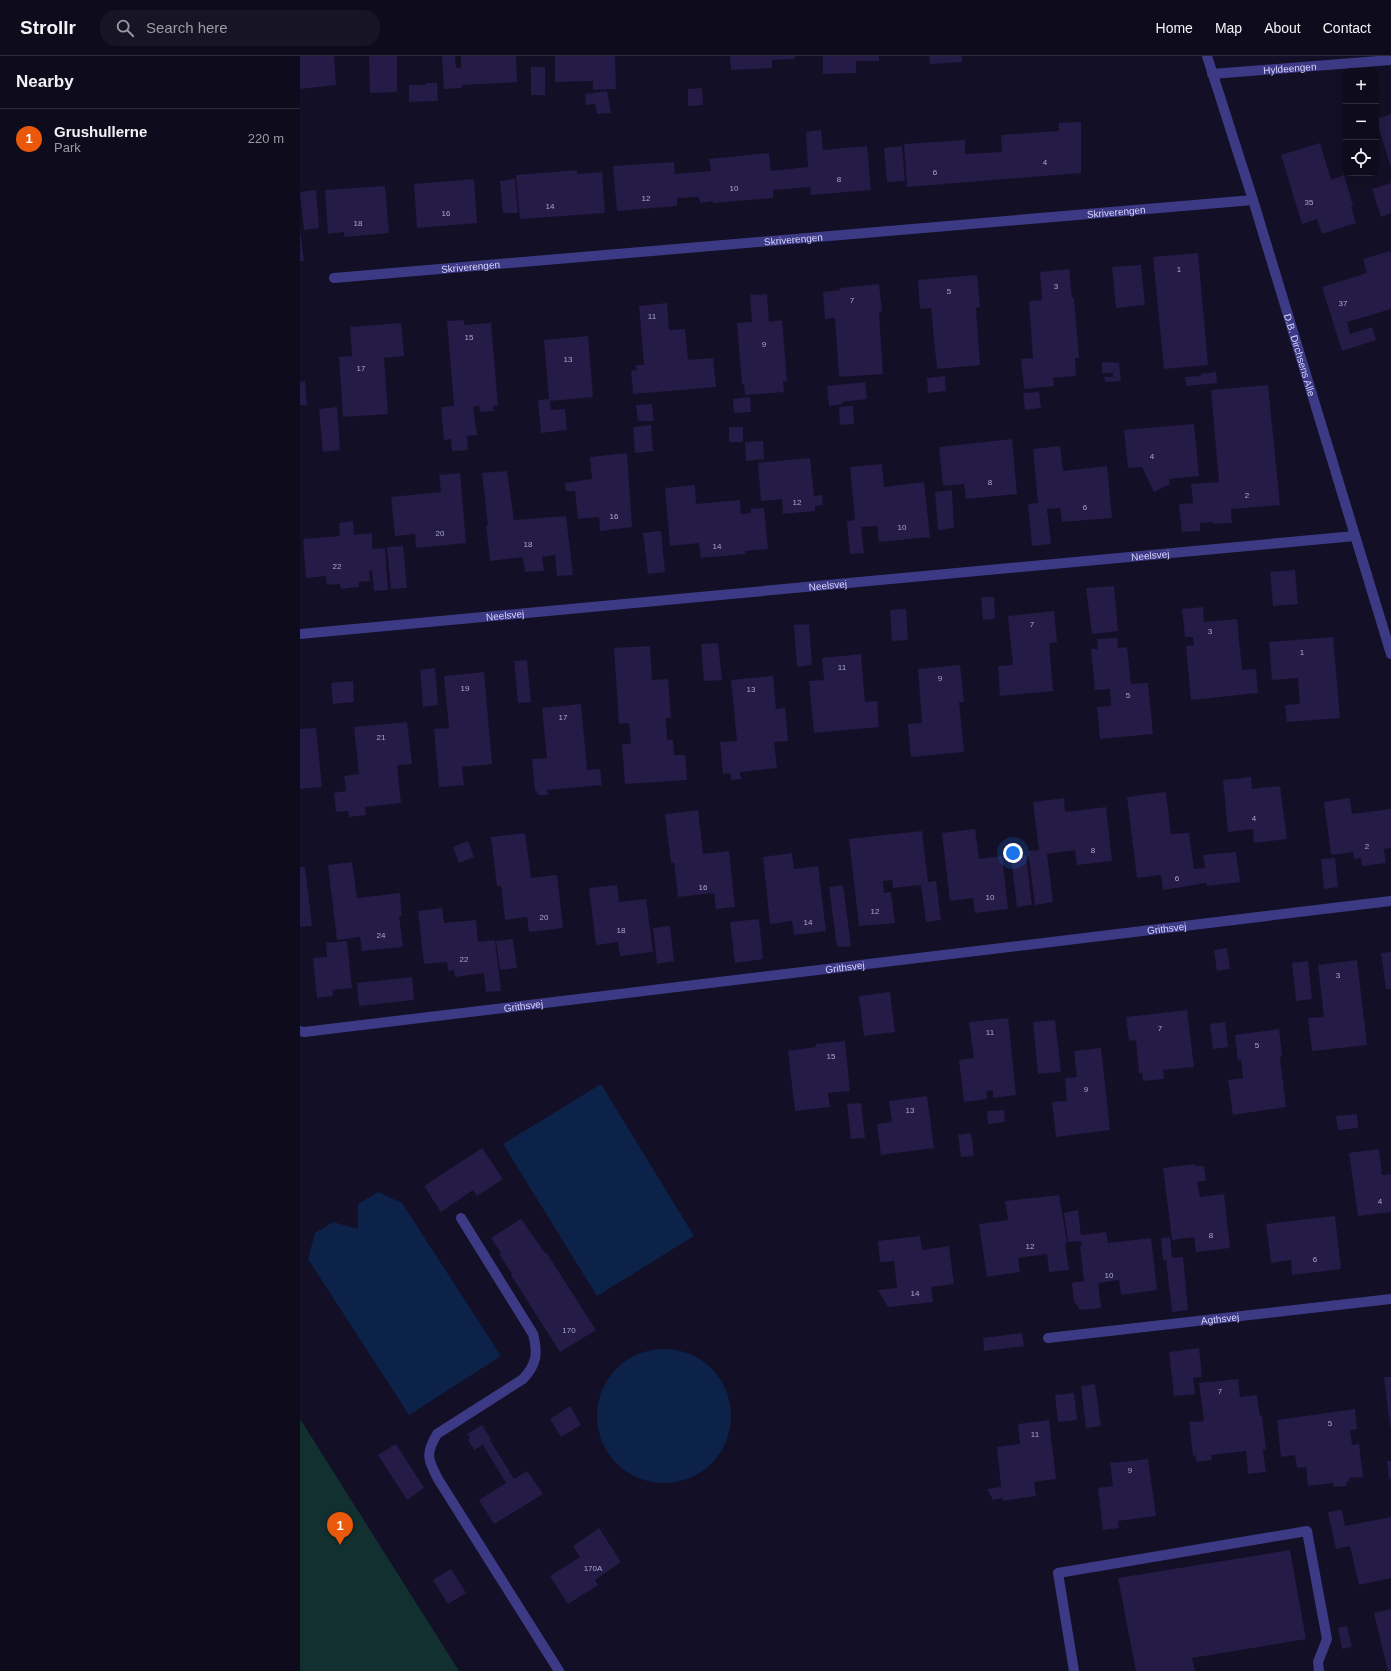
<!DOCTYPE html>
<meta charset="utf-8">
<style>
body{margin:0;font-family:Helvetica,sans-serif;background:#171425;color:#f1f3f6}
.controls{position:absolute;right:12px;top:12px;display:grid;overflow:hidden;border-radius:8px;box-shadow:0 4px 16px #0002}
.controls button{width:36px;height:36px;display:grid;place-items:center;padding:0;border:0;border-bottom:1px solid #2e2b3b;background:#0e0b1c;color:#f1f3f6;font:20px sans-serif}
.you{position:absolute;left:713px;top:797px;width:14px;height:14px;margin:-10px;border:3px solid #fff;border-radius:50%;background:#1a73e8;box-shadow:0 0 0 6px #1a73e833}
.badge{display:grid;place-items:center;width:26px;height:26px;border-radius:50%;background:#ea580c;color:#fff;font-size:13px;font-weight:700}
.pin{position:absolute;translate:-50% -33px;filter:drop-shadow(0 1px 2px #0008)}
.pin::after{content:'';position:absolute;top:21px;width:14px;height:12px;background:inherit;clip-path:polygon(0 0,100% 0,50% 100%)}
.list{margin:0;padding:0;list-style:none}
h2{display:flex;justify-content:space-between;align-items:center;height:52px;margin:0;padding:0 16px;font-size:17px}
h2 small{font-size:13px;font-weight:400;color:#9b9ba3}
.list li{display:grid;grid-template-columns:26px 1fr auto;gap:12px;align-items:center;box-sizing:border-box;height:60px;padding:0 16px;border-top:1px solid #2e2b3b}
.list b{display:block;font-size:15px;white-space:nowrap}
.list p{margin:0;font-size:13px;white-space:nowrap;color:#9b9ba3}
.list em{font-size:13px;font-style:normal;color:#9b9ba3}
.icon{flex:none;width:22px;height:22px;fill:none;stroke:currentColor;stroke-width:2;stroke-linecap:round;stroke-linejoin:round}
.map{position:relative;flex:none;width:1091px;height:1615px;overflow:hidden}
header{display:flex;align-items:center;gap:24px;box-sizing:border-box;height:56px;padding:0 20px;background:#0e0b1c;border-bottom:1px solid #2e2b3b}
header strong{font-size:19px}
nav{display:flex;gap:22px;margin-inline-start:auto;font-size:14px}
.search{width:280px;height:36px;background:#171425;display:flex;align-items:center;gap:10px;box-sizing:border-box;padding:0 14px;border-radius:16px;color:#9b9ba3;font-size:15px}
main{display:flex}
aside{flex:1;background:#0e0b1c}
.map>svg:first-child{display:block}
.green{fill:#12302f}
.water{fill:#0c2248}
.building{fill:#241b47}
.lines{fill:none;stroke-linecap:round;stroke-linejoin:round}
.lane{stroke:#3d3a85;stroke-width:10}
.street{stroke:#3d3a85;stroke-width:10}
.labels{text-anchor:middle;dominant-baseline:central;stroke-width:3.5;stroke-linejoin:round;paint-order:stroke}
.number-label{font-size:8px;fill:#aca6d1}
.street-label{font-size:10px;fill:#d9d4ff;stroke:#130f26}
</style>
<header>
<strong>Strollr</strong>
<div class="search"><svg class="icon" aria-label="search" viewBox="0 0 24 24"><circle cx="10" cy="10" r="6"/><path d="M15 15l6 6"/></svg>Search here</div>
<nav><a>Home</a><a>Map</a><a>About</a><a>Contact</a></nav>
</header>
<main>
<aside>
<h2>Nearby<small></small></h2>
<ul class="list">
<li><span class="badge">1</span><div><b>Grushullerne</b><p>Park</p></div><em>220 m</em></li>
</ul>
</aside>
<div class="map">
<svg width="1091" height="1615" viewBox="0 0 1091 1615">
<rect width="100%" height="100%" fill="#130f26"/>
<path class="green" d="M0,1363l159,252h-159z"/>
<path class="water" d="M301,1028l93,152 -97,60 -94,-152z
M78,1136l24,11 99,153 -92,59 -101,-156 7,-26 18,-11 25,7v-25z
M297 1360a67 67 0 1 1 134 0a67 67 0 1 1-134 0Z"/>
<path class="building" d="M0,0h34l2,29 -36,4z
M69,0h28v36l-27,1z
M142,0h13l1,12h5v-12h55l1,26 -55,3v3l-18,1z
M255,0h60l1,33 -23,1v-9l-38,1z
M430,0h65v3l-23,1v8l-41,2z
M523,0h56v5h-23v12l-33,1z
M629,0h33v6l-32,2z
M231,11h14v28h-14z
M126,27h11l1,18 -29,1v-17h17z
M402,32l1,17 -15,1v-17z
M307,35l4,22 -14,1 -2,-10 -9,1 -1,-11z
M1091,58v54l-15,-49z
M781,66v51l-174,14 -3,-43 61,-4v14l37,-2 -1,-17 58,-4v-8z
M521,74l2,20 44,-4 4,44 -60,5 -1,-8 -23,2 -14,1v8l-60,5v-2l-13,2 -1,-6 -22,1v8l-60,5 -4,-45 61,-4 1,12 36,-3 -2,-12 60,-6 2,18 37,-4 -2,-35z
M1020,87l11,37 13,-5 9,30 -2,1 5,17 -34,11 -5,-15 -15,5 -21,-69z
M602,90l3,35 -18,1 -3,-34z
M277,114v4l25,-2 3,41 -85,6 -4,-44z
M174,123l3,44 -60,5 -3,-44z
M215,123l3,34h-15l-3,-32z
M1091,127v30l-10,4 -9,-28z
M85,130l4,47 -45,4v-5l-16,2 -3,-44z
M16,134l3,38 -15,2 -4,-38z
M0,173l4,32h-4z
M1090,195l1,5v53l-44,13 3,12 22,-7 4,13 -34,11 -20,-64 45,-14 -4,-14z
M898,197l10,112 -44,4 -11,-112z
M841,209l4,40 -29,3 -4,-41z
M769,213l3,29 2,-1 5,61h-4l1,18 -23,2 1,8 -30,3 -3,-30 12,-1 -4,-57 13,-1 -2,-28z
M677,219l3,32 -4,1 4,57 -43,4 -6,-61 -11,1 -2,-29z
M579,228l3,28 -3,1 4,61 -44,3 -4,-59 -10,1 -2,-27 17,-2v-2z
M467,238l2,28 13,-2 5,61h-4l1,11 -39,3 -1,-11h-2l-5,-61 15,-1 -2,-27z
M367,247l2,27 16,-1 3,31 25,-2 3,29 -83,7 -2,-23 6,-1 -1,-5h8l-5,-59z
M164,264v5l27,-2 7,82 -5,1 1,5 -14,1 -1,-6 -6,1 4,28 -10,1 1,14 -16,1 -1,-12 -7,1 -3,-33 13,-1 -7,-85z
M101,267l3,33 -20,2 4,56 -45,3 -4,-60 13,-1 -2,-29z
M288,280l5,61 -43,4 1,9 14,-1 2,21 -26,3 -3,-33 11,-1 -5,-59z
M802,306l17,1 2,18 -16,1 -1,-5h9v-4h-11z
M916,316l1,11 -31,3 -1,-9 16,-1v-2z
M645,320l1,15 -18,2 -1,-15z
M5,325l2,24h-7v-23z
M565,326l2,17 -25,3 1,2 -14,2 -2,-20z
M968,329l12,120 -49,4 1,14 -19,1v-2l-13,1v8l-18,1 -3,-28 14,-1 -2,-19 28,-2 -8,-92z
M739,336l2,16 -16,2 -2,-17z
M450,341l1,15 -17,1 -1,-14z
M352,348l2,17h-16l-2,-16z
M553,350l1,18 -14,1 -1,-18z
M37,351l3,43 -17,2 -4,-43z
M894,368l5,52 -30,3 1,5 -16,8 -12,-25 -14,1 -4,-38z
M351,369l2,26 -18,2 -2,-26z
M429,371h14v15h-14z
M712,383l5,55 -51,5 -2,-15 -21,2 -4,-39z
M463,385l1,18 -18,2 -1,-19z
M760,390l3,25 44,-5 5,52 -50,4 -2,-14 -13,1 4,35 -19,2 -4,-42 10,-1 -5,-54z
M327,397l5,74 -32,4 -1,-14 -21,2 -3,-28h-9l-1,-8 27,-4 -2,-22z
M510,402l4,38 8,-1 1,10 -8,1v5l-32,3 -1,-15 -21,2 -3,-38z
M582,408l2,23 40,-5 6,55 -51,5 -2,-16 -16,1 3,26 -14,1 -3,-33 8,-1 -5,-53z
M207,415l7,49 52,-4 7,59 -16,1 -2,-21 -13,2 2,14 -19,1 -2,-15 -33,4 -4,-36h2l-6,-52z
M160,417l6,70 -50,5 -1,-14 -20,2 -4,-39 50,-5 -2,-17z
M395,429l1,19 44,-4 1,14 10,-1v-4l13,-1 4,41 -23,2v3l-44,4 -2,-15 -29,3 -5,-58z
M652,434l2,38 -16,2 -3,-38z
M53,465l1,14 18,-2v14l1,2 12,-1 3,42 -14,1 -2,-20h-3l1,10 -11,1v5l-18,2 -1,-5 -13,1 -1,-9 -20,2 -3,-39 37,-3 -1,-13z
M361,475l4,41 -17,2 -5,-41z
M103,490l4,42 -16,1 -4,-42z
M995,514l3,34 -25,2 -3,-34z
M814,530l4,45 -26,3 -6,-46z
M681,541h13l1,22 -12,1z
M903,551l1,15 33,-3 5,51 14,-1 2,24 -67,7 -5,-54 8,-1 -1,-8h-8l-3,-28z
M606,553l2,31 -16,1 -2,-31z
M754,555l3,31 -8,1 4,48 -53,5 -2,-30 15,-1 -5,-49z
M509,568l3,41 -15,2 -3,-42z
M1033,581l7,81 -53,4 -2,-17 15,-1 -2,-26 -26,2 -3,-38z
M817,582l1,10 9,-1 4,37 17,-1 5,51 -53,5 -3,-32 14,-1 -1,-17 -15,1 -4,-41h7l-1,-10z
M418,587l4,37 -18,1 -3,-37z
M350,590l2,34 16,-1 3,39h-5l1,22h6l1,15h11l2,25 -62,4 -3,-40h9l-2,-21 -10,1 -5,-76z
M561,598l4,48 12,-1 2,26 -65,6 -5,-52 15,-1 -2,-22z
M227,604l4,42 -13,1 -4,-42z
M660,609l4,37h-5l5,50 -53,5 -3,-33 14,-1 -4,-54z
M135,612l3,37 -15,2 -3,-37z
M184,616l8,92 -30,3 2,18 -25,2 -5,-58 15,-1 -5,-52z
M473,620l3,33 9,-1 3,33 -14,1 3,26 -37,4 1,7 -10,1v-7l-8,1 -3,-32 17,-1 -6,-61z
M53,625l1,21 -21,2 -2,-21z
M281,648l6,66 13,-1 2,16 -55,5 1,5h-10l-1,-4h-2l-3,-32 15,-1 -5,-50z
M107,666l5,42 -15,1 4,38 -36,4 1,8 -17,2 -1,-6 -12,1 -2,-19 12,-2 -2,-15 15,-2 -5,-47z
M16,672l6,59 -22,2v-60z
M951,721l1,12 28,-3 7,53 -33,4 -1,-14 -25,3 -5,-52z
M866,736l5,42 18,-1 5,36 11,-1 -2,-13 33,-3 4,30 -33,4 -1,-3 -43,7 -2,-15 -24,3 -10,-81z
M764,742l1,14 41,-5 6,54 -35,4 -2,-15 -28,4 6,48 -18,3 -7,-54 11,-1 -6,-48z
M1050,742l2,16 39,-5v39l-7,1 2,14 -24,3 -1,-8 -7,1 -1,-7 -22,3 -7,-53z
M398,754l5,44 26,-3 6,56 -19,2 -2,-16 -36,4 -4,-34h-3l-6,-49z
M675,773l4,30 23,-3 6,53 -33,4 -2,-15 -23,3 -8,-68z
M622,775l6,51 8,-1 5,39 -15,2 -5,-37 -28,3 -1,-8 -9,1 1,12 7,-1 4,31 -36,3 -10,-87z
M225,777l6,45 26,-3 6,53 -34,4 -2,-15 -22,3 -4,-34h-4l-6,-49z
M168,785l6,16 -15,6 -6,-16z
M492,797l2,16 24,-3 8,65 -32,4 -2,-14 -22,3 -7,-67z
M726,799l6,50 -15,2 -6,-50z
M1035,802l3,29 -14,2 -3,-30z
M52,806l5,36 43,-5 2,23h-3l4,31 -41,4 -2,-14 -23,3 -9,-75z
M0,811h5l7,59 -12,1z
M317,829l2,17 27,-3 7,53 -33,4 -2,-14 -22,3 -7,-57z
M543,829l8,61 -14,1 -8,-60z
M142,852l2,15 32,-3 2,22 17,-2 6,51 -15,1 -2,-19 -29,4 -1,-7 -6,1 -1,-9 -23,2 -6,-53z
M459,863l4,40 -28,4 -5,-41z
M370,870l4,35 -17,3 -4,-36z
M213,883l4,29 -17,2 -4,-29z
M47,885l5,47 -20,2 1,6 -16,2 -4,-40 14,-1 -1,-14z
M927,892l3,21 -13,2 -3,-21z
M1091,896v37h-5l-5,-36z
M1057,904l10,85 -55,6 -4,-33 16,-1 -6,-52z
M1008,905l4,38 -16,2 -4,-38z
M112,921l2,23 -55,6 -2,-23z
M590,936l5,40 -31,4 -5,-40z
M887,954l7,57 -31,3 1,9 -21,2 -1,-8h-3l-3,-33 -7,1 -3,-24z
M708,962l8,77 -23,3v-8l-7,1 1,8 -23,3 -5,-42 15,-2 -5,-36z
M755,964l6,52 -23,2 -5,-52z
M925,966l3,25 -15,2 -3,-25z
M979,973l3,27 -2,1 6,50 -53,8 -5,-35 15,-2 -2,-18 -3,1 -3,-26z
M545,985l5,50 -22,2 2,14 -35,4 -7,-60 28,-4v-3z
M801,992l9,82 -54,7 -4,-35 15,-1 -2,-23 12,-1 -3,-26z
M627,1040l7,52 -53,7 -4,-31 15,-2 -3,-21z
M561,1047l4,35 -14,1 -4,-35z
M704,1054l1,12 -17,2 -1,-13z
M1057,1058l1,14 -20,2 -2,-14z
M671,1077l3,23 -13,1 -3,-22z
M182,1092l21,31 -26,17 -4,-6 -32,22 -17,-26z
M1079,1093l3,26 9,-1v38l-33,4 -9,-63z
M895,1108v2h9l2,15h-9l3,16 24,-3 6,54 -34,4 -2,-15 -22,3 -9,-72z
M759,1139l8,47 -2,1 4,27 -20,2 -2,-18 -29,4 2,14 -33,5 -8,-53 29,-4 -3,-19z
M778,1154l3,25 25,-3 2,11 43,-5 6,52 -36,5 -2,-15 -21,3 3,25 -21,2 -6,-9 -2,-18 12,-2 -4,-35h2l-1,-5 -13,1 -4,-29z
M1035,1160l6,53 -49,6 -1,-15 -20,3 -5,-39z
M221,1163l24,34 1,-1 50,78 -36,22 -49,-77 1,-1 -13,-20 2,-1 -10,-15z
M620,1180l2,14 27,-4 5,38 -23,3 2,15 -45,5 -10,-17 19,-2 -3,-27 -14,1 -2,-21z
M870,1181l2,21 11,-1 5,53 -16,2 -6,-52h-3l-2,-22z
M722,1277l2,13 -40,5 -1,-13z
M899,1292l3,29 -9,1 2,16 -21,2 -5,-44z
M1084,1321h7v49h-1z
M938,1323l2,18 17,-2 3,21h2l4,33 -3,1 3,22 -18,2 -2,-23 -35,4 1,5 -16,2v-7l-3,1 -4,-34 15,-1 -5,-38z
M795,1328l6,42 -15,2 -5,-42z
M774,1337l3,27 -19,2 -3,-27z
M270,1350l11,19 -20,12 -11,-18z
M1055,1353l2,20 -7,1 2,15 7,-1 4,33 -14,1 1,3 -4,1 1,4 -14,1v-4l-25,3 -2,-19 -9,1 -2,-13 -14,2 -4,-37z
M749,1364l7,59 -22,3 2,14 -33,5v-3l-10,2 -6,-11 14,-2 -4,-40 23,-3 -2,-20z
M182,1369l9,14 -1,1 24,39 13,-8 16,23 -49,30 -15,-24 27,-17 -23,-38 -9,5 -6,-10 2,-2 -3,-4z
M96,1388l28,44 -17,12 -29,-45z
M848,1403l8,57 -38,5 1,7 -16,2 -5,-42 15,-2 -3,-23z
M1087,1405h4v18h-2z
M1042,1454l3,16 46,-9v61l-32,7 -9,-39 -14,3 -8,-37z
M299,1472l22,34 -26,18 3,5 -30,19 -18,-28 30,-19 -7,-11z
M990,1494l16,89 -114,19 3,13h-59l-18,-93z
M151,1513l15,24 -18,11 -15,-24z
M1091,1553v62h-3l-14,-58z
M1047,1570l5,21 -10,2 -4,-21z"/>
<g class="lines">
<path class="lane" d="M161,1162l72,116c5,19 4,30 -10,45l-86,55c-12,20 -9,26 1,45l121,192
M774,1615l-16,-98 249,-42 20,108 -9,23 1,9"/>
<g class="street">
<path id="s1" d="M907,0l46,144 138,454"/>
<path id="s2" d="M912,18l179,-14"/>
<path id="s3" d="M34,222l919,-78"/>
<path id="s4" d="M0,578l1055,-98"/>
<path id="s5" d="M0,975l4,1 1087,-131"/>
<path id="s6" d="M748,1282l343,-39"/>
</g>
</g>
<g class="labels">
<g class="number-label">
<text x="745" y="106">4</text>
<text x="635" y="116">6</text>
<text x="539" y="123">8</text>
<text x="434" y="132">10</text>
<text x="346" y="142">12</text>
<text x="1009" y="146">35</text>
<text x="250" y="150">14</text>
<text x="146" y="157">16</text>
<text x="58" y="167">18</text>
<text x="879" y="213">1</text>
<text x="756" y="230">3</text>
<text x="649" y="235">5</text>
<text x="552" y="244">7</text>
<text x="1043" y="247">37</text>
<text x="352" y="260">11</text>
<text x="169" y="281">15</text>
<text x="464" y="288">9</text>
<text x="268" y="303">13</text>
<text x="61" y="312">17</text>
<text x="852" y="400">4</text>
<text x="690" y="426">8</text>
<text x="947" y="439">2</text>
<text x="497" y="446">12</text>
<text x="785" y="451">6</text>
<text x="314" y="460">16</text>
<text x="602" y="471">10</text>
<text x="140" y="477">20</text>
<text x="228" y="488">18</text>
<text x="417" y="490">14</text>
<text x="37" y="510">22</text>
<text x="732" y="568">7</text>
<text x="910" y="575">3</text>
<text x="1002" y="596">1</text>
<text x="542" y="611">11</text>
<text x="640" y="622">9</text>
<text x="165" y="632">19</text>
<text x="451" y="633">13</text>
<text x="828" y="639">5</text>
<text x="263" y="661">17</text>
<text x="81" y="681">21</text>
<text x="954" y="762">4</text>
<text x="1067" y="790">2</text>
<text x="793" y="794">8</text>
<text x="877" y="822">6</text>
<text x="403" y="831">16</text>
<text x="690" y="841">10</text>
<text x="575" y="855">12</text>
<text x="244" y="861">20</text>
<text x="508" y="866">14</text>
<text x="321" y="874">18</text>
<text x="81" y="879">24</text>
<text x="164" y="903">22</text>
<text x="1038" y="919">3</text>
<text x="860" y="972">7</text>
<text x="690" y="976">11</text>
<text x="957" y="989">5</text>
<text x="531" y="1000">15</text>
<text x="786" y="1033">9</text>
<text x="610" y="1054">13</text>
<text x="1080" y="1145">4</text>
<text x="911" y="1179">8</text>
<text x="730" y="1190">12</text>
<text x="1015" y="1203">6</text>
<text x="809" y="1219">10</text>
<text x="615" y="1237">14</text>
<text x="269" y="1274">170</text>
<text x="920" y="1335">7</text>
<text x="1030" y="1367">5</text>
<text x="735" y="1378">11</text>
<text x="830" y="1414">9</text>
<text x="293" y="1512">170A</text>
</g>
<g class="street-label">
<text stroke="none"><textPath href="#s2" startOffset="78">Hyldeengen</textPath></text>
<text stroke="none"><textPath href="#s3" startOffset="785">Skriverengen</textPath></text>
<text stroke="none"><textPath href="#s3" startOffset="461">Skriverengen</textPath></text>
<text stroke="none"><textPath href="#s3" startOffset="137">Skriverengen</textPath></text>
<text stroke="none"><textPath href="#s1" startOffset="313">D.B. Dirchsens Alle</textPath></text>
<text stroke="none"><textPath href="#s4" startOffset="854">Neelsvej</textPath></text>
<text stroke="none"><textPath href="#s4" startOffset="530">Neelsvej</textPath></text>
<text stroke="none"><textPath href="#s4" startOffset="206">Neelsvej</textPath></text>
<text stroke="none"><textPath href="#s5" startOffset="873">Grithsvej</textPath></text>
<text stroke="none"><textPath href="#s5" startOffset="549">Grithsvej</textPath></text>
<text stroke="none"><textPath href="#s5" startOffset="225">Grithsvej</textPath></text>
<text stroke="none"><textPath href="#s6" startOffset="173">Agthsvej</textPath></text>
</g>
</g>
</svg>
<div class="controls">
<button>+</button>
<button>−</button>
<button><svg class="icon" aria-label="locate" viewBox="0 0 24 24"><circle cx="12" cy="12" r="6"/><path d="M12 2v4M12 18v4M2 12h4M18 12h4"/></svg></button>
</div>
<div class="you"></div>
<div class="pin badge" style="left:40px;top:1489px">1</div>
</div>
</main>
